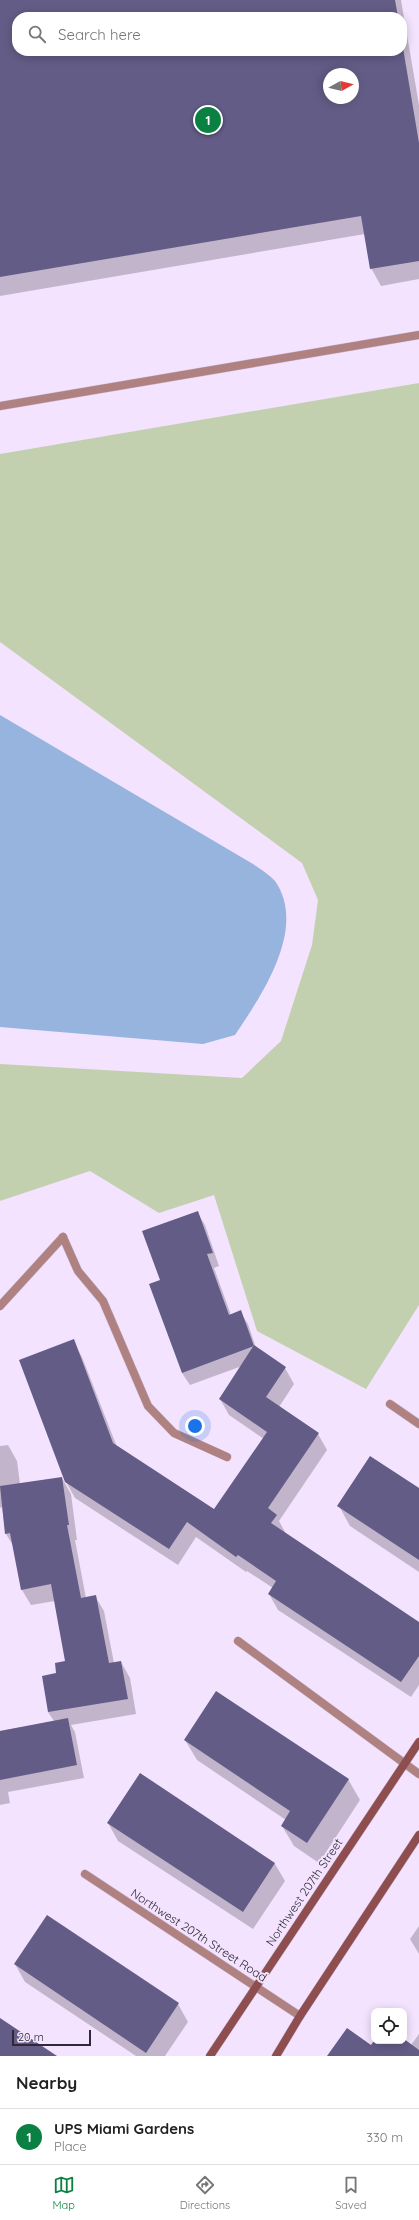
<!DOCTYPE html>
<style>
body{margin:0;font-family:Quicksand,sans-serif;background:#f2f2f2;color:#222}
.controls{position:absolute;right:12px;bottom:12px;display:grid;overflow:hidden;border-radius:8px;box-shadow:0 2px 10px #0003}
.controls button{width:36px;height:36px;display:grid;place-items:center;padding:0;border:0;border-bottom:1px solid #e0e0e0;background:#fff;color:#222;font:20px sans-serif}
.compass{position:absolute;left:323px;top:68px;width:36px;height:36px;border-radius:50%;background:#fff;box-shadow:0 2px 10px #0003;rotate:82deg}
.scale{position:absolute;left:12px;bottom:10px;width:79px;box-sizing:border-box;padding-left:4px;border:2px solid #302935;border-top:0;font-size:11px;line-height:14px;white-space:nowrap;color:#302935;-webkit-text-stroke:3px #f3e3fe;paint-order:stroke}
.you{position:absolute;left:195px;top:1426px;width:14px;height:14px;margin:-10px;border:3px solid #fff;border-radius:50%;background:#1a73e8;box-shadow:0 0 0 6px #1a73e833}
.badge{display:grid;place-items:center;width:26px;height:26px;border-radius:50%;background:#0b8043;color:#fff;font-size:13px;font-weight:700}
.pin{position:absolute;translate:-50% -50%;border:2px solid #fff;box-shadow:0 1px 4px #0006}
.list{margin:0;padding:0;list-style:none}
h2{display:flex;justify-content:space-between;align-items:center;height:52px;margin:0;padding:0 16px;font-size:17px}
h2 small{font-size:13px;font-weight:400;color:#767676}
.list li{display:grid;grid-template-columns:26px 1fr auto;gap:12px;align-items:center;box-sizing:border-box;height:56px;padding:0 16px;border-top:1px solid #e0e0e0}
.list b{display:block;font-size:15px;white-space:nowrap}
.list p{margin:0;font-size:13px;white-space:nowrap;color:#767676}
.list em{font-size:13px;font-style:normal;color:#767676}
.icon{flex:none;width:22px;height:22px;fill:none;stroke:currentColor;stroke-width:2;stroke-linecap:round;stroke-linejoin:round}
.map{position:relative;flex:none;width:419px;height:2056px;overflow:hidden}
.search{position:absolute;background:#fff;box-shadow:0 2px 10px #0003;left:12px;right:12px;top:12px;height:44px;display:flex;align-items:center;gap:10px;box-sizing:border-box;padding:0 14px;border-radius:16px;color:#767676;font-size:15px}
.sheet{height:108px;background:#fff}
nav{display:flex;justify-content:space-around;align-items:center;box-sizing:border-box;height:56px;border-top:1px solid #e0e0e0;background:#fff;font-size:11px;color:#767676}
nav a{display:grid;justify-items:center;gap:2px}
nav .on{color:#0b8043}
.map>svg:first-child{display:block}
.green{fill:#c3d0af}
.water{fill:#96b4dd}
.shadow{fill:#0003;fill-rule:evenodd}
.building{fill:#635c86;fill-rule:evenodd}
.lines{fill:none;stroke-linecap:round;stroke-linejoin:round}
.lane-casing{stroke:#d0c2da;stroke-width:9}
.street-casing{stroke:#d0c2da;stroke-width:9}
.secondary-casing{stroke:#d0c2da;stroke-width:9}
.lane{stroke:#af8181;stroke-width:8}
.street{stroke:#af8181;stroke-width:8}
.secondary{stroke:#8e4e50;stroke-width:8}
.labels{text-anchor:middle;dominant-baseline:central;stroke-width:4;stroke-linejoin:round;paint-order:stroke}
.street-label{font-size:12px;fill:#302935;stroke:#f3e3fe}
</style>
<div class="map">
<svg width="419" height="2056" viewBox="0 0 419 2056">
<rect width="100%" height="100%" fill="#f3e3fe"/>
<path class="green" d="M419,383v922l-53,84 -109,-58 -43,-136 -55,18 -69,-42 -90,30v-137l242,14 39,-37 31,-96 6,-45 -16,-37 -302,-221v-188z"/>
<path class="water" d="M0,715l253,149c7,5 17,11 22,17 33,47 -14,115 -40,154l-32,9 -203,-17z"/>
<path class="shadow" d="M0,0h401l18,105v174l-38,7 -10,-18 -6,-34 -365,62zM17,17h385v34h-385zM329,74h24v24h-24z
M197,1212l8,13 14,41 -5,2 17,47 9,-3 8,12 8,24 29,20 9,16 -15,23 39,27 9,16 -48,71 6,11 -1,1 135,90v62l-8,12 -133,-87 -9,-16 4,-6 -26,-17 -1,1 -50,-35 -18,28 -103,-67 -9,-16 7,-141 9,16 35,90 98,63 49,-71 -35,-24 -9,-16 22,-33 -52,19 -8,-12 -20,-92z
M8,1445l9,16 3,23 42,-6 9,16 6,46h-2l11,58 9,-2 9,15 10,52 7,-1 9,16 6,36 -65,11 4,7 9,46 -76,14 2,11 -10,2v-74l54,-10 -6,-9 9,-38 9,-12 -11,-61 -24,4 -9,-15 -8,-43 -8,-13 -4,-27 -2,1v-62z
M419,1489v83l-69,-46 -11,-20z
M185,1740l163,39 12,21 -41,63 -25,-17 -12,-20 4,-6 -89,-60z
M141,1774l134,90 10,17 -32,48 -135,-88 -10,-18z
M419,1926v28l-9,-15z
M15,1964l163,40 10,18 -23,34h-29l-111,-74z
M419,2034v22h-91l43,-9 4,-6 29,-1 7,5z"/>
<path class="building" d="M0,0h395l3,17h-381v34h385v-9l17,101v118l-49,8 -9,-53 -361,61zM329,74h24v24h-24z
M198,1211l15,42 -6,1 22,61 12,-5 13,36 -72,27 -33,-89 11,-4 -18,-49z
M74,1339l39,104 101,66 53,-77 -48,-33 35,-54 32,22 -20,30 53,36 -51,75 9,7 -6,8 148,99v34l-18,26 -133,-88 8,-13 -38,-26 -2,2 -49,-35 -18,27 -104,-67 -46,-122z
M370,1456l49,32v72l-82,-54z
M62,1477l7,48h-2l14,73 15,-3 13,68 12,-2 7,38 -80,13 -6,-36 14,-3 -1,-10 10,-2 -14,-77 -30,6 -11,-57 -5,1 -5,-48z
M216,1691l133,88 -42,64 -26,-17 9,-15 -106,-71z
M68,1718l9,47 -77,15v-49z
M140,1773l135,90 -32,49 -136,-89z
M47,1915l132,88 -33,50 -132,-89z
M0,2018l57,38h-57z
M347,2028l24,17 3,-4h30v-2l15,11v6h-92z"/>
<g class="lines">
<g class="lane-casing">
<path id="lane" d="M0,406l419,-71
M63,1237l15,34 25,30 45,105 26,27 53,24
M390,1404l29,20
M238,1641l181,133
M85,1874l215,142"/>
</g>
<g class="street-casing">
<path id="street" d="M0,1306l63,-69"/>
</g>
<g class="secondary-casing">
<path id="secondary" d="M210,2056l209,-314
M276,2056l24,-40 119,-181"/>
</g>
<use href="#lane" class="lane"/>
<use href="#street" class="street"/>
<use href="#secondary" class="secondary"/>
</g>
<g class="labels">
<g class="street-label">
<text transform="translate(304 1892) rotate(-56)">Northwest 207th Street</text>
<text transform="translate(199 1935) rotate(33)">Northwest 207th Street Road</text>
</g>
</g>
</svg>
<div class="controls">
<button><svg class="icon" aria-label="locate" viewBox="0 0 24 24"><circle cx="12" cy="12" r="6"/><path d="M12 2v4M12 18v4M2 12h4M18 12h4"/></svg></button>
</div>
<svg class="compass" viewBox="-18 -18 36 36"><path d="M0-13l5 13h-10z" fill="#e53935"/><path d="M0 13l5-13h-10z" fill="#767676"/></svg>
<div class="scale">20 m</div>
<div class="you"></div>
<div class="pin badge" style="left:208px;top:120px">1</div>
<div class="search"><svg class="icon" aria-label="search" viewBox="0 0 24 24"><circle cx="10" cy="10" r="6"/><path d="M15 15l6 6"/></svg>Search here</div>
</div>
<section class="sheet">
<h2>Nearby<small></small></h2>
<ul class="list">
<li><span class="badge">1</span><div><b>UPS Miami Gardens</b><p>Place</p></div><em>330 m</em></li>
</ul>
</section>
<nav>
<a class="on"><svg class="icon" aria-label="map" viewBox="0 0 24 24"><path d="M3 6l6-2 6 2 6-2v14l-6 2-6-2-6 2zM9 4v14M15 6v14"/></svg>Map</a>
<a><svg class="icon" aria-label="directions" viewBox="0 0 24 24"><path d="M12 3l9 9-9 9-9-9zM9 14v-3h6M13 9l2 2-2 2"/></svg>Directions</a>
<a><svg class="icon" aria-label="saved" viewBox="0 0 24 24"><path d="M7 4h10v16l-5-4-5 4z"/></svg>Saved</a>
</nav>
